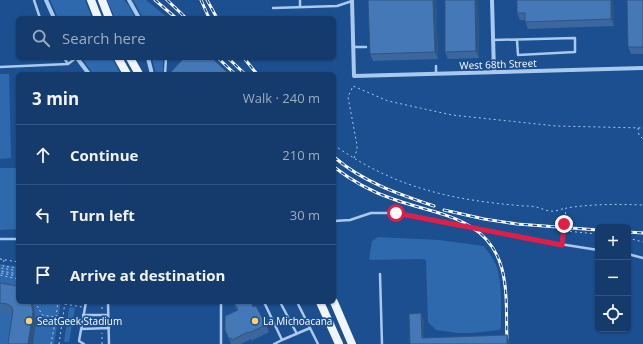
<!DOCTYPE html>
<meta charset="utf-8">
<style>
body{margin:0;font-family:"Open Sans",sans-serif;background:#1d4271;color:#f1f3f6}
.controls{position:absolute;right:12px;bottom:12px;display:grid;overflow:hidden;border-radius:6px;box-shadow:0 1px 3px #0004}
.controls button{width:36px;height:36px;display:grid;place-items:center;padding:0;border:0;border-bottom:1px solid #33557e;background:#143b6b;color:#f1f3f6;font:20px sans-serif}
.stop{position:absolute;width:12px;height:12px;margin:-9px;border:3px solid #e11d48;border-radius:50%;background:#fff}
.stop.end{background:#e11d48;border-color:#fff;box-shadow:0 1px 4px #0008}
.list{margin:0;padding:0;list-style:none}
h2{display:flex;justify-content:space-between;align-items:center;height:52px;margin:0;padding:0 16px;font-size:17px}
h2 small{font-size:13px;font-weight:400;color:#9dadc1}
.list li{display:grid;grid-template-columns:26px 1fr auto;gap:12px;align-items:center;box-sizing:border-box;height:60px;padding:0 16px;border-top:1px solid #33557e}
.list b{display:block;font-size:15px;white-space:nowrap}
.list em{font-size:13px;font-style:normal;color:#9dadc1}
.icon{flex:none;width:22px;height:22px;fill:none;stroke:currentColor;stroke-width:2;stroke-linecap:round;stroke-linejoin:round}
.map{position:relative;flex:none;width:643px;height:344px;overflow:hidden}
.search{position:absolute;background:#143b6b;box-shadow:0 1px 3px #0004;left:16px;top:16px;width:320px;height:44px;display:flex;align-items:center;gap:10px;box-sizing:border-box;padding:0 14px;border-radius:6px;color:#9dadc1;font-size:15px}
.panel{position:absolute;background:#143b6b;box-shadow:0 1px 3px #0004;left:16px;top:72px;width:320px;height:232px;border-radius:6px}
.map>svg:first-child{display:block}
.green{fill:#2e69ad}
.lines{fill:none;stroke-linecap:round;stroke-linejoin:round}
.path{stroke:#a9c9ee;stroke-width:1;stroke-dasharray:2 3;stroke-linecap:butt}
.service{stroke:#a9c9ee;stroke-width:2.5}
.minor{stroke:#a9c9ee;stroke-width:4}
.primary{stroke:#f0f6ff;stroke-width:8}
.rail-casing{stroke:#fff;stroke-width:3}
.rail{stroke:#1b4f8f;stroke-width:1.5;stroke-dasharray:4.5;stroke-linecap:butt}
.wall{fill:#3a679d}
.shaded-wall{fill:#305480}
.building{fill:#4478b7;stroke:#305480}
.route{stroke:#e11d48;stroke-width:5}
.poi-dot{fill:#ffd166;stroke:#1b4f8f;stroke-width:1.5}
.labels{text-anchor:middle;dominant-baseline:central;stroke-width:3.5;stroke-linejoin:round;paint-order:stroke}
.street-label{font-size:10px;fill:#fff;stroke:#1b4f8f}
.poi-label{font-size:10px;fill:#fff;stroke:#1b4f8f;text-anchor:start}
</style>
<div class="map">
<svg width="643" height="344" viewBox="0 0 643 344">
<rect width="100%" height="100%" fill="#1b4f8f"/>
<path class="green" d="M50,0h35l7,18h-34z
M107,0h17l5,6 6,12h-20z
M133,0h13l22,18c-9,0 -17,-3 -26,-2z
M82,58h30l8,15 2,-1 1,2h-30z
M152,58h11v16h-7z
M9,74l2,84 -11,1v-85z
M0,168h18v61l-18,1z
M378,237l61,3 45,6c5,7 12,16 14,25 4,18 3,38 3,57l-2,2 -27,3h-14l-22,-3 -8,-8 -2,-62 -5,-1 -49,1 -3,-1 3,-18z
M0,264l18,3v35h43l-7,42h-54z
M71,307l4,1 -6,34h-5l5,-34z"/>
<g class="lines">
<path class="path" d="M638,128l1,7 4,4
M334,145c61,43 117,55 190,61 4,0 8,0 12,1 5,1 10,4 15,4 4,1 10,-2 15,-3
M354,158l3,-8v-5l-9,-48 5,-11 35,15 64,14 104,11 87,2
M565,231l33,3
M628,238l15,4
M563,239l3,-31c26,-4 51,-4 77,-3
M0,259l18,3
M4,260l-1,6 15,2
M18,271l-16,-3 -1,3 17,3
M18,276l-17,-3 -1,2 18,4
M34,302l4,5 4,8 14,2 -5,27
M102,302v9
M65,304l17,3
M56,317l2,-15
M59,344l6,-42
M102,344v-11"/>
<path class="service" d="M34,0l6,18
M300,0v7
M273,8l64,-2 15,-5
M147,18h6
M493,40l82,-2v14l-57,3 -1,-15
M353,47h13
M64,58l4,6
M436,66v7
M0,67l68,-3 8,-6
M165,74l1,-16
M334,221l16,-1 21,-7h25l151,29 51,8
M0,239h18
M628,254l15,4
M380,274l2,70
M108,302l1,42
M221,302v42
M264,302l18,38 28,-12
M280,302l17,32
M297,302l21,42
M83,315h25
M81,329l28,-1
M84,344l-5,-3 7,-39
M274,344l8,-4"/>
<path class="minor" d="M46,0l8,18
M129,0l10,18
M352,0l2,76 289,-8
M492,0l2,72
M77,58l12,16
M148,58l4,16"/>
<path class="primary" d="M91,0l7,18
M102,0l7,18
M118,58l9,16
M130,58l9,16
M320,302l19,42
M334,302l18,42"/>
<g class="rail-casing">
<path id="rail" d="M155,0l21,18
M167,0l19,18
M201,0l8,18
M207,0l10,18
M218,58l17,16
M228,58l17,16
M244,58l13,16
M334,157c29,25 64,37 100,49
M334,167c18,14 38,25 59,32 43,16 95,17 109,70 6,23 4,49 5,73
M444,210l40,9 33,5 81,6
M628,232l15,1"/>
</g>
<use href="#rail" class="rail"/>
</g>
<path class="wall" d="M436,0l2,59 -65,2 -3,-7z
M478,0l1,58 -31,1 -3,-7z
M613,0l1,26 -86,3 -3,-9h-5l-3,-7z
M643,0v54h-12l-3,-7z
M0,283l34,24 2,15 -3,22h-25l4,-29 -1,-1 -11,-2z
M233,302h18l2,5 13,18 3,7 -18,9v-2l-10,5h-10l-6,-14 12,-20z"/>
<path class="shaded-wall" d="M433,0h3l2,59 -3,-7z
M475,0h3l1,58 -3,-7z
M611,0h2l1,26 -3,-7z
M31,302h1l2,5 2,15 -3,22h-5z
M421,313l3,7v24l-2,-6z
M507,335l3,8v1h-3z"/>
<path class="building" d="M368,0h65l2,52 -65,2z
M445,0h30l1,51 -31,1z
M517,0h94v19l-86,3v-9h-8z
M627,0h16v47h-15z
M184,58h28l17,16h-60z
M0,283l17,3 1,1v15h13l2,10 -5,32h-20l5,-34 -2,-4 -4,-2 -7,-1z
M234,302h17l2,5 3,-1 10,19 -17,8 -1,-1 -16,8 -1,-2 -2,1 -4,-9v-14l13,-6z
M421,313l1,25 85,-3v9h-97l-1,-30z"/>
<g class="lines">
<path class="route" d="M396,213l166,32 2,-21"/>
</g>
<g class="poi-dot">
<circle cx="29" cy="321" r="4"/>
<circle cx="255" cy="321" r="4"/>
</g>
<g class="labels">
<g class="street-label">
<text transform="translate(498 64) rotate(-2)">West 68th Street</text>
</g>
<g class="poi-label">
<text x="37" y="321">SeatGeek Stadium</text>
<text x="263" y="321">La Michoacana</text>
</g>
</g>
</svg>
<div class="controls">
<button>+</button>
<button>−</button>
<button><svg class="icon" aria-label="locate" viewBox="0 0 24 24"><circle cx="12" cy="12" r="6"/><path d="M12 2v4M12 18v4M2 12h4M18 12h4"/></svg></button>
</div>
<div class="stop" style="left:396px;top:213px"></div>
<div class="stop end" style="left:564px;top:224px"></div>
<div class="search"><svg class="icon" aria-label="search" viewBox="0 0 24 24"><circle cx="10" cy="10" r="6"/><path d="M15 15l6 6"/></svg>Search here</div>
<section class="panel">
<h2>3 min<small>Walk · 240 m</small></h2>
<ul class="list">
<li><svg class="icon" aria-label="ahead" viewBox="0 0 24 24"><path d="M12 20V5M6 11l6-6 6 6"/></svg><div><b>Continue</b></div><em>210 m</em></li>
<li><svg class="icon" aria-label="left" viewBox="0 0 24 24"><path d="M17 20v-9H6M10 6l-5 5 5 5"/></svg><div><b>Turn left</b></div><em>30 m</em></li>
<li><svg class="icon" aria-label="arrive" viewBox="0 0 24 24"><path d="M6 21V4h12l-3 4 3 4H6"/></svg><div><b>Arrive at destination</b></div></li>
</ul>
</section>
</div>
